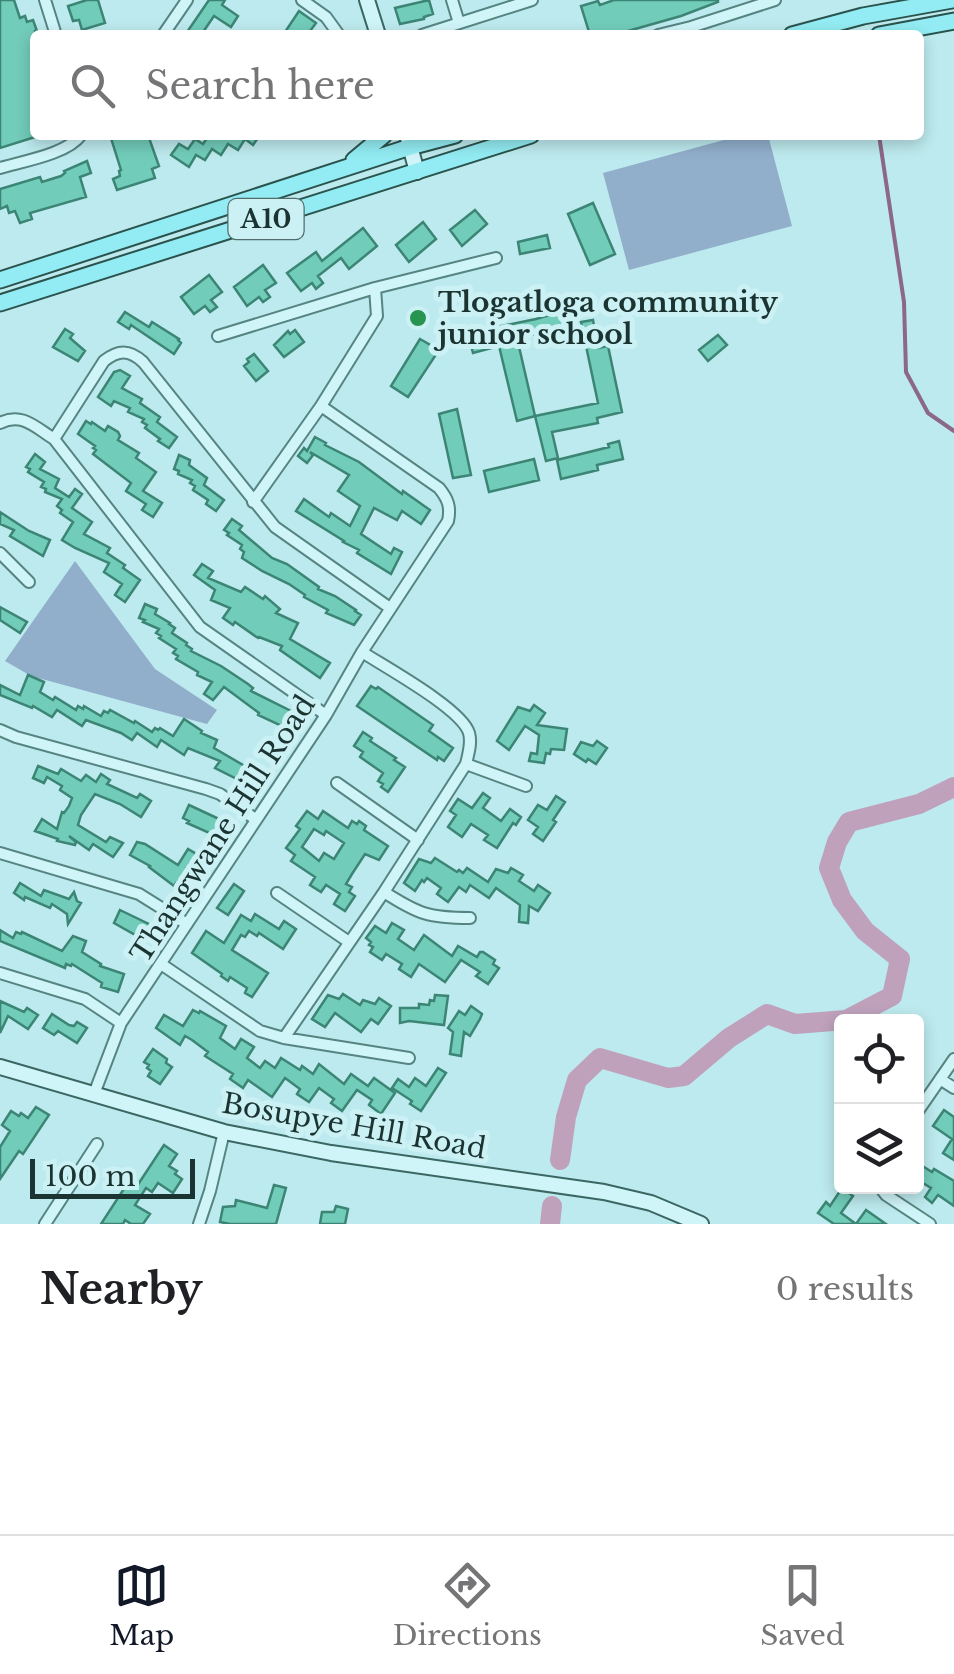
<!DOCTYPE html>
<style>
body{margin:0;font-family:"Libre Baskerville",serif;background:#f2f2f2;color:#202124}
.controls{position:absolute;right:30px;bottom:30px;display:grid;overflow:hidden;border-radius:10px;box-shadow:0 5px 15px #0003}
.controls button{width:90px;height:90px;display:grid;place-items:center;padding:0;border:0;border-bottom:2px solid #e0e0e0;background:#fff;color:#202124;font:50px sans-serif}
.scale{position:absolute;left:30px;bottom:25px;width:165px;box-sizing:border-box;padding-left:10px;border:5px solid #1b3431;border-top:0;font-size:28px;line-height:35px;white-space:nowrap;color:#1b3431;-webkit-text-stroke:8px #ccf1f5;paint-order:stroke}
.list{margin:0;padding:0;list-style:none}
h2{display:flex;justify-content:space-between;align-items:center;height:130px;margin:0;padding:0 40px;font-size:42px}
h2 small{font-size:32px;font-weight:400;color:#757577}
.icon{flex:none;width:55px;height:55px;fill:none;stroke:currentColor;stroke-width:2;stroke-linecap:round;stroke-linejoin:round}
.map{position:relative;flex:none;width:954px;height:1224px;overflow:hidden}
.search{position:absolute;background:#fff;box-shadow:0 5px 15px #0003;left:30px;right:30px;top:30px;height:110px;display:flex;align-items:center;gap:25px;box-sizing:border-box;padding:0 35px;border-radius:10px;color:#757577;font-size:38px}
.sheet{height:310px;background:#fff}
nav{display:flex;justify-content:space-around;align-items:center;box-sizing:border-box;height:140px;border-top:2px solid #e0e0e0;background:#fff;font-size:28px;color:#757577}
nav a{display:grid;justify-items:center;gap:5px}
nav .on{color:#111827}
.map>svg:first-child{display:block}
.green{fill:#91aecb}
.lines{fill:none;stroke-linecap:round;stroke-linejoin:round}
.stream{stroke:#8c6887;stroke-width:4}
.river{stroke:#bfa1bc;stroke-width:20}
.building{fill:#72ccba;stroke:#3c8574;stroke-width:2.5;fill-rule:evenodd}
.street-casing{stroke:#568581;stroke-width:14}
.secondary-casing{stroke:#3a6762;stroke-width:18}
.primary-casing{stroke:#2b534d;stroke-width:19}
.street{stroke:#d0f5f9;stroke-width:10}
.secondary{stroke:#d0f5f9;stroke-width:14}
.primary{stroke:#93ecf3;stroke-width:15}
.poi-dot{fill:#26954f;stroke:#ccf1f5;stroke-width:4}
.labels{text-anchor:middle;dominant-baseline:central;stroke-width:10;stroke-linejoin:round;paint-order:stroke}
.shield{fill:#ccf1f5;stroke:#506d6c;stroke-width:2.5}
.shield-label{font-size:25px;font-weight:bold;fill:#1b3431}
.poi-label{font-size:28px;font-weight:bold;fill:#1b3431;stroke:#ccf1f5;text-anchor:start}
.street-label{font-size:28px;fill:#1b3431;stroke:#ccf1f5}
</style>
<div class="map">
<svg width="954" height="1224" viewBox="0 0 954 1224">
<rect width="100%" height="100%" fill="#bdeaee"/>
<path class="green" d="M742,135h26l24,91 -163,44 -26,-97z
M75,561l80,108 62,41 -10,14 -176,-48 -26,-15z"/>
<g class="lines">
<path class="stream" d="M879,135l25,167 2,70 22,41 26,18"/>
<path class="river" d="M560,1160l6,-43 11,-37 23,-22 68,20 16,-2 45,-38 38,-24 28,10 51,-4 46,-24 8,-37 -35,-28 -23,-31 -13,-32 8,-26 12,-20 70,-18 35,-17
M550,1224l2,-18"/>
</g>
<path class="building" d="M0,0h14l6,18 5,-2 2,6 6,-2 4,11h-2v106l-35,11z
M87,0h11l7,23 -23,7 -3,-10 -6,1 -5,-15z
M209,0h16l-3,5 16,11 -7,11 -17,-11 -13,19h-16z
M429,0l4,14 -9,3v2l-24,5 -5,-16z
M614,0h104v2l-37,14 -67,19h-24l-9,-29 17,-5 2,4z
M299,11l17,12 -9,12h-24z
M110,135h38l11,31 -7,3 3,9 -38,12 -4,-11 7,-3 -1,-5 2,-1z
M209,135h51l-7,10 -8,-6 -7,11 -10,-6 -7,11 -9,-6 -7,11 -9,-5 -7,12 -18,-12 8,-11 9,5 7,-10 8,5z
M87,161l4,12 -11,4 6,20 -56,16 2,6 -12,4 -5,-12 -6,2 -2,-7 -7,3v-20l40,-12 2,5 19,-6 4,-3 -1,-2z
M593,203l22,51 -25,11 -22,-51z
M475,210l12,14 -25,22 -12,-16z
M423,222l13,17 -27,23 -13,-17z
M363,228l14,18 -28,23 -8,-11 -23,18 5,7 -7,6 -4,-6 -11,8 -14,-18 29,-21 6,9z
M547,235l3,13 -30,6 -2,-12z
M263,265l13,18 -11,7 5,7 -7,5 -4,-5 -12,9 -13,-19z
M209,275l13,17 -11,8 6,7 -7,5 -5,-6 -11,8 -13,-17z
M567,310l4,19 -31,8 -1,-4 -22,5 18,78 -18,5 -18,-75 -26,7 -5,-20 68,-14z
M125,312l24,15 3,-5 27,17 -1,1 3,3 -7,11 -43,-29 -2,4 -11,-7z
M593,320l5,28 10,-2 14,66 -25,6 1,5 -46,9 6,26 -12,3 -11,-45 63,-13 -17,-81z
M65,329l8,5 -3,4 15,13 -7,10 -25,-14z
M295,330l9,12 -20,15 -10,-12 14,-14 2,3z
M718,335l9,10 -19,16 -9,-11z
M420,339l19,11 -31,47 -17,-11z
M254,354l14,17 -12,10 -12,-15 5,-4 -2,-3z
M120,370l10,6 -8,12 20,11 -2,4 20,14 -3,5 20,15 -8,11 -11,-7 2,-2 -15,-11 2,-3 -5,-3 2,-3 -16,-7 2,-4 -16,-7 -3,5 -13,-9 16,-25z
M457,409l14,66 -18,3 -14,-64z
M86,421l5,3 1,-2 13,9 3,-5 10,6 2,4 -2,4 21,13 -3,5 20,14 -13,19 19,12 -9,14 -11,-7 4,-6 -20,-13 5,-8 -38,-29 3,-4 -3,-2 2,-2 -17,-12z
M315,437l11,6 -1,2 34,17 43,32 1,-3 27,19 -9,14 -19,-13 -5,9 -23,-12 -13,26 30,20 3,-6 8,4 -11,22 -34,-21 2,-3 -16,-8 1,-1 -48,-30 8,-12 25,18 2,-4 19,13 10,-20 -22,-15 11,-16 -39,-23 3,3 -6,8 -9,-7 6,-8 3,3z
M619,441l4,18 -26,6 1,5 -37,9 -4,-19 52,-13 -1,-3z
M35,454l10,8 -5,7 19,10 -4,9 14,9 6,-8 7,5 -10,14 20,14 -8,12 26,14 -3,5 18,12 -2,3 17,12 -15,22 -10,-7 7,-11 -18,-12 5,-9 -34,-15 -13,-8 11,-18 -13,-9 2,-3 -5,-4 5,-7 -17,-7 1,-3 -5,-2 3,-5 -16,-10 2,-3 -4,-2z
M179,455l11,5 -1,5 18,13 -3,7 20,15 -8,11 -10,-7 2,-4 -15,-10 2,-4 -5,-3 2,-3 -14,-6 1,-3 -5,-2z
M534,459l5,21 -50,12 -5,-21z
M0,512l29,19 21,9 -7,16 -33,-20 4,-6 -14,-6z
M232,519l10,7 -3,4 33,28 15,6 32,23 -1,2 17,7 21,14 -1,1 6,4 -7,10 -28,-12 2,-3 -24,-13 1,-2 -16,-11 -27,-13 -20,-13 2,-6 -4,-3 2,-4 -15,-10 2,-2 -5,-3z
M202,564l11,7 -5,7 33,14 4,-5 18,12 2,-3 15,13 -4,4 22,10 -8,16 40,24 -10,15 -40,-28 2,-4 -23,-9 -1,1 -23,-16 -2,3 -10,-7 7,-10 -19,-8 4,-10 -21,-15z
M145,604l12,5 -2,5 15,9 -1,1 6,4 -3,5 15,10 -1,2 6,4 -1,2 30,15 27,18 5,4 -2,3 40,20 -1,2 6,4 -8,12 -30,-14 1,-2 -35,-26 -11,13 -9,-6 8,-12 -15,-7 1,-3 -22,-13 2,-3 -5,-3 3,-4 -17,-11 2,-2 -5,-3 3,-4 -16,-7 2,-2 -6,-2z
M0,607l27,15 -7,11 -20,-13z
M28,675l16,7 -4,10 13,8 2,-3 21,13 2,-4 5,3 1,-3 17,10 3,-5 4,2 2,-3 24,13 1,-2 17,11 3,-4 3,2 2,-2 13,8 11,-17 18,12 -1,2 16,7 -3,8 41,24 -6,13 -34,-17 5,-7 -32,-13 -4,7 -23,-15 -4,7 -20,-14 -5,7 -11,-7 -35,-13 -4,6 -25,-16 -5,7 -19,-11 -1,2 -32,-13v-10l20,10z
M371,686l5,3 2,-2 55,38 -4,6 24,17 -9,13 -6,-4 -1,3 -80,-54z
M534,705l11,8 -8,12 30,4 -3,21 -13,-1 -1,5 -4,-1 -2,10 -15,-2 2,-8 6,1 2,-19 -14,-9 -16,24 -12,-9 21,-34 12,4z
M363,732l9,6 -2,3 26,17 -2,2 11,7 -17,25 -7,-5 2,-3 -5,-3 5,-8 -23,-16 3,-5 -9,-6z
M597,741l10,7 -11,16 -8,-5 -2,3 -12,-8 7,-12 12,4z
M38,766l20,8 3,-5 20,12 5,-6 10,7 5,-8 9,6 -3,4 30,14 3,-4 11,7 -10,16 -21,-13 -25,-10 -14,21 -3,10 28,17 4,-5 13,6 -10,14 -20,-13 -4,6 -20,-14 7,6 -1,3 -18,-4 1,-2 -23,-8 7,-12 15,10 5,-17 2,1 5,-7 3,-8 -12,-8 2,-4 -15,-9 -3,6 -11,-5z
M483,793l7,5 -7,10 18,13 9,-12 11,8 -5,8 -3,-2 -16,25 -13,-8 4,-5 -17,-11 -9,13 -14,-10 8,-12 -6,-4 8,-12 14,9z
M556,796l9,6 -12,18 3,2 -13,19 -10,-7 5,-7 -10,-7 10,-15 9,5z
M189,805l30,14 -1,1 5,4 -7,12 -29,-13 2,-2 -6,-3z
M307,811l11,8 5,-8 25,17 4,-7 5,3 2,-3 7,5 -2,4 24,16 -9,14 -14,-6 -13,20 -6,10 6,3 -3,5 6,4 -10,15 -11,-7 6,-10 -14,-9 -5,7 -11,-7 5,-8 -24,-16 4,-6 -9,-7 14,-19 -4,-3zM314,829l10,6 2,-4 18,12 -10,16 -10,-6 -5,8 -17,-14z
M137,842l8,2 33,21 10,-16 15,9 -18,28 -9,-3 -2,3 -25,-19 1,-1 -20,-11z
M435,858l22,14 2,-2 4,3 4,-5 21,14 8,-13 12,4 3,-5 12,7 -4,6 15,10 4,-6 12,8 -12,18 -9,-5 -1,17 -9,-1 1,-17 -24,-17 -7,10 -19,-13 -4,7 -7,-5 -11,15 -11,-8 4,-6 -14,-10 -3,4 -2,-2 -7,11 -11,-8 15,-24 12,4z
M20,883l21,13 3,-6 25,9 5,-7 3,9 4,2 -13,21 -1,-10 -15,-10 -2,4 -25,-11 -1,3 -10,-7z
M234,884l10,7 -16,24 -11,-7z
M120,910l35,17 -9,14 -32,-18z
M255,914l24,15 5,-8 12,8 -13,20 -24,-16 -2,3 -8,-5 -4,6 -4,-2 -9,15 36,23 -16,24 -7,-4 2,-5 -17,-11 -2,4 -7,-5 1,-2 -30,-21 14,-22 18,12 17,-28 10,6z
M392,923l12,7 -6,9 16,11 10,-15 28,21 6,-10 19,11 3,-5h3l12,8 -2,4 6,4 -11,16 -12,-8 4,-4 -19,-12 -16,22 -26,-18 -8,13 -12,-8 3,-5 -16,-10 -4,6 -12,-8 3,-5 -4,-2 2,-3 -5,-4 9,-12 11,7z
M0,930l13,8 3,-6 5,2 1,-2 40,19 11,-15 13,5 -4,11 19,12 -1,2 24,8 -6,18 -17,-5 1,-4 -30,-19 -1,2 -5,-2 -1,4 -65,-27z
M343,994l17,11 3,-5 12,4 4,-6 12,8 -13,18 -7,-5 -10,13 -26,-19 -10,14 -13,-8 16,-24 11,4z
M435,995l13,1 -4,29 -35,-4 -9,2v-15h19v-4l10,1 1,-5 4,1z
M0,1001l24,11 3,-4 11,7 -10,14 -20,-13 -8,17z
M471,1006l11,8 -2,5 -10,17 -6,-4 -3,24 -11,-2 3,-22 -5,-4 11,-17 6,4z
M193,1010l6,3 1,-2 26,15 -6,12 15,11 6,-10 13,8 -7,11 13,10 5,-7 10,7 6,-10 19,12 2,-4 11,8 6,-10 25,20 7,-10 17,12 6,-8 21,15 -14,21 -12,-9 3,-5 -15,-10 -15,21 -11,-8 3,-4 -15,-11 -10,14 -12,-8 3,-5 -15,-11 -13,19 -24,-17 -5,8 -13,-9 3,-5 -28,-18 3,-4 -16,-12 -7,-4 -5,9 -24,-17 8,-13 19,11z
M52,1014l17,11 5,1 3,-4 10,6 -10,15 -19,-12 -4,4 -11,-7z
M153,1049l14,10 -1,4 6,4 -12,17 -12,-8 3,-5 -4,-3 2,-3 -5,-3z
M438,1068l8,5 -25,38 -11,-7 2,-3 -20,-13 6,-9 11,8 6,-9 11,8z
M36,1107l13,8 -26,39 -4,-3 -19,28v-32l10,-16 -8,-6 9,-14 8,5 2,-3 7,5z
M944,1110l10,7v43l-11,-7 9,-14 -19,-13z
M164,1145l13,9 -8,12 8,5 -2,3 7,5 -9,14 -15,-10 -6,9 -6,-4 -11,17 15,9 -7,10h-12l-6,-4 -2,4h-22l28,-43 8,5z
M916,1162l16,10 2,-3 20,12v25l-16,-11 -6,8 -7,-6 6,-9 -15,-9z
M274,1185l12,3 -10,36h-46l-10,-2 3,-15 12,-1 1,-6 31,8z
M842,1188l11,8 -12,17 15,11 10,-14 20,14h-52l-16,-11 8,-11 4,4z
M336,1206l12,3 -3,15h-25l2,-12h12z"/>
<g class="lines">
<g class="street-casing">
<path id="street" d="M45,0l11,35
M302,0l24,17 13,18
M452,0l7,23
M163,35l24,-35
M422,35l110,-35
M658,35l33,-8 84,-27
M0,168c24,-7 67,-14 81,-33
M218,336l157,-48 121,-30
M0,423c22,-11 35,4 54,16l146,188 126,88
M54,439l50,-78c14,-11 25,-12 39,1l132,165 115,81
M253,502l68,-96 56,-90 -2,-28
M0,553l29,29
M0,730l16,7 190,52 14,5 35,25
M466,764l60,22
M337,783l81,57
M0,853l139,41 48,30
M384,892c34,22 45,26 86,26
M277,893l72,49
M161,964l99,67 24,7 125,20
M0,973l85,26 36,24
M284,1038l100,-146 82,-128c2,-9 6,-21 3,-31 -7,-24 -84,-66 -107,-81
M940,1079l14,9
M94,1094l27,-71 205,-308 36,-63 86,-131c3,-14 0,-22 -9,-33l-118,-82
M916,1114l38,-55
M879,1186l7,9 44,29
M45,1224l52,-80
M199,1224l11,-33 14,-59"/>
</g>
<g class="secondary-casing">
<path id="secondary" d="M367,0l11,35
M407,135l10,37
M0,1067l224,65 107,21 273,39 47,11 50,21"/>
</g>
<g class="primary-casing">
<path id="primary" d="M792,35l71,-19 89,-16
M879,35l75,-14
M354,160l30,-25
M0,280l410,-133 45,-12
M0,303l531,-168"/>
</g>
<use href="#street" class="street"/>
<use href="#secondary" class="secondary"/>
<use href="#primary" class="primary"/>
</g>
<circle class="poi-dot" cx="418" cy="318" r="10"/>
<g class="labels">
<rect class="shield" x="228.5" y="199" width="75" height="40" rx="8"/>
<g class="shield-label">
<text x="266" y="219">A10</text>
</g>
<g class="poi-label">
<text x="438" y="302">Tlogatloga community<tspan x="438" dy="32">junior school</tspan></text>
</g>
<g class="street-label">
<text transform="translate(223 829) rotate(-57)">Thangwane Hill Road</text>
<text transform="translate(354 1126) rotate(10)">Bosupye Hill Road</text>
</g>
</g>
</svg>
<div class="controls">
<button><svg class="icon" aria-label="locate" viewBox="0 0 24 24"><circle cx="12" cy="12" r="6"/><path d="M12 2v4M12 18v4M2 12h4M18 12h4"/></svg></button>
<button><svg class="icon" aria-label="layers" viewBox="0 0 24 24"><path d="M12 4l9 5-9 5-9-5zM3 14l9 5 9-5"/></svg></button>
</div>
<div class="scale">100 m</div>
<div class="search"><svg class="icon" aria-label="search" viewBox="0 0 24 24"><circle cx="10" cy="10" r="6"/><path d="M15 15l6 6"/></svg>Search here</div>
</div>
<section class="sheet">
<h2>Nearby<small>0 results</small></h2>
<ul class="list">
</ul>
</section>
<nav>
<a class="on"><svg class="icon" aria-label="map" viewBox="0 0 24 24"><path d="M3 6l6-2 6 2 6-2v14l-6 2-6-2-6 2zM9 4v14M15 6v14"/></svg>Map</a>
<a><svg class="icon" aria-label="directions" viewBox="0 0 24 24"><path d="M12 3l9 9-9 9-9-9zM9 14v-3h6M13 9l2 2-2 2"/></svg>Directions</a>
<a><svg class="icon" aria-label="saved" viewBox="0 0 24 24"><path d="M7 4h10v16l-5-4-5 4z"/></svg>Saved</a>
</nav>
